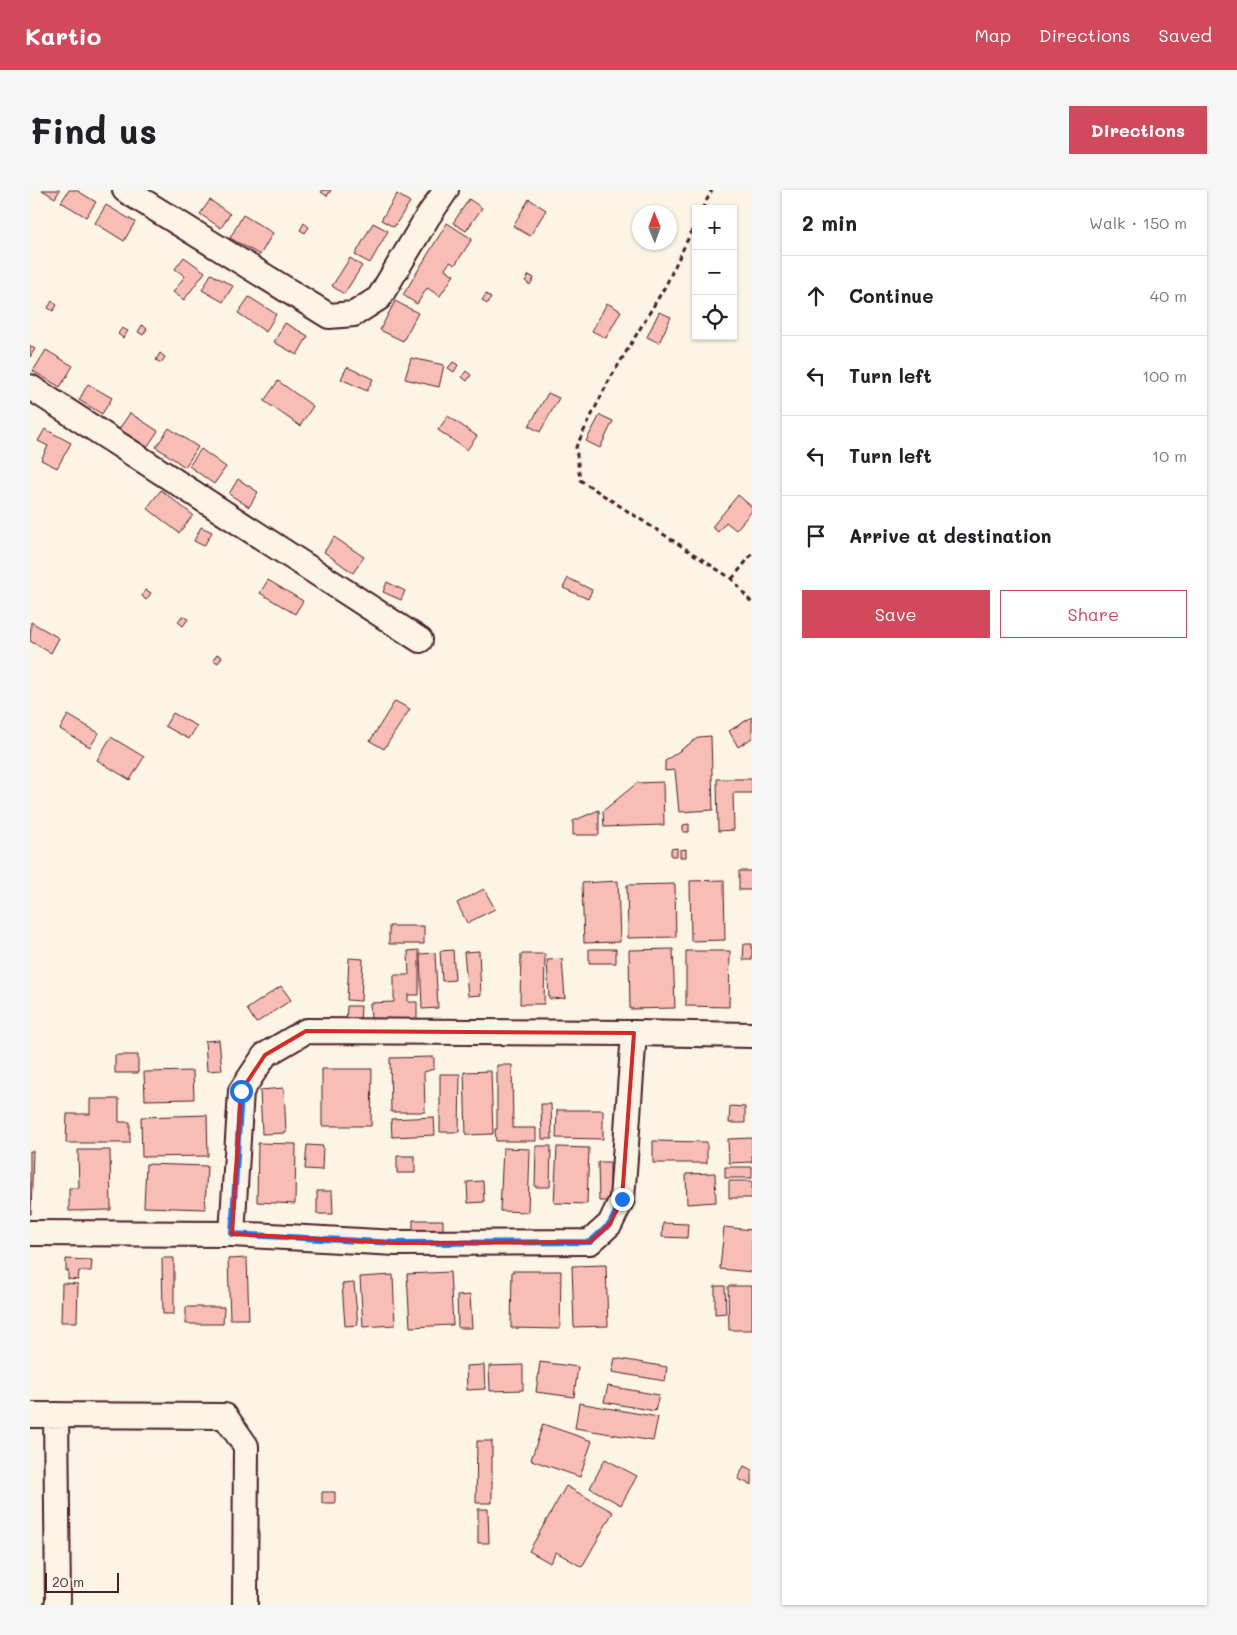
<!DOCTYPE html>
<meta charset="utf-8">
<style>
body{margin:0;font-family:Mali,sans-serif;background:#f6f6f6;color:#202124}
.controls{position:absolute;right:15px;top:15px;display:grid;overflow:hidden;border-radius:0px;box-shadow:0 1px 4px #0004}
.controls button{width:45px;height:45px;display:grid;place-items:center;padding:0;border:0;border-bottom:1px solid #e0e0e0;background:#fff;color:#202124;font:25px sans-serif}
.compass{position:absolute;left:602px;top:15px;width:45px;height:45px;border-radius:50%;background:#fff;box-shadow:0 1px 4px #0004;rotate:359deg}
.scale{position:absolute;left:15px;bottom:12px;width:74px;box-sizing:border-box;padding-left:5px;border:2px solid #4a1f2b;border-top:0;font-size:14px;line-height:18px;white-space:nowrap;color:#4a1f2b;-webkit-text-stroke:4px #fcf5e5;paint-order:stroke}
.stop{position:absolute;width:15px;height:15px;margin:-11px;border:4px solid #1a73e8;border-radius:50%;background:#fff}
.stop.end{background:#1a73e8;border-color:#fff;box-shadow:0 1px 5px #0008}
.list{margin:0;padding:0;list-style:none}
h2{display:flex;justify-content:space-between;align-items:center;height:65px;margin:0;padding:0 20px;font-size:21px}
h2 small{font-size:16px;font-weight:400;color:#757577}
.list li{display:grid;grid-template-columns:32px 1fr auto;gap:15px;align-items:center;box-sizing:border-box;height:80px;padding:0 20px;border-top:1px solid #e0e0e0}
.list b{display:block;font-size:19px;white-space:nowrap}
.list em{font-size:16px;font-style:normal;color:#757577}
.actions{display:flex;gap:10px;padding:15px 20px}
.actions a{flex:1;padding:11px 0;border:1px solid #d1495b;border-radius:0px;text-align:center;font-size:18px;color:#d1495b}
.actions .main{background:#d1495b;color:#fff}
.icon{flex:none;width:28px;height:28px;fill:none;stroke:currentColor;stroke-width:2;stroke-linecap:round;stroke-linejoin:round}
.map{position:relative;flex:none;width:722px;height:1415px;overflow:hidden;border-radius:0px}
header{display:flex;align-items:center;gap:30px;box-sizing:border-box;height:70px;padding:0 25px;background:#d1495b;color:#fff}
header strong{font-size:24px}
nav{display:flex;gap:28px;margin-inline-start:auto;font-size:18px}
.intro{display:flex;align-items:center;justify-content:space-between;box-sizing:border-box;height:120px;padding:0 30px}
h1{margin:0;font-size:35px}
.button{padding:12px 22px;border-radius:0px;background:#d1495b;color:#fff;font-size:18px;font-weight:700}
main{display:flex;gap:30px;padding:0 30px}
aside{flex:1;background:#fff;border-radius:0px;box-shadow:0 1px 4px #0004}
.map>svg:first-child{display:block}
.building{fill:#f8bdb5;stroke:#4a1f2b}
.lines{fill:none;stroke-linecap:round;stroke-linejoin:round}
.street-casing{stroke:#4a1f2b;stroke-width:28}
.path{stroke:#4a1f2b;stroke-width:3;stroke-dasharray:5 4;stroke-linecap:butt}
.street{stroke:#fcf5e5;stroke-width:24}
.route{stroke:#1a73e8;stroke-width:6}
.marked{fill:none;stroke:#d62828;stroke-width:4;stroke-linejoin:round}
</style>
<header>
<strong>Kartio</strong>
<nav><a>Map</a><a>Directions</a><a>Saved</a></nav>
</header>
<div class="intro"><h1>Find us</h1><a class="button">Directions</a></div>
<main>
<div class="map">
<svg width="722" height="1415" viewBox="0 0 722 1415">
<rect width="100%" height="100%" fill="#fcf5e5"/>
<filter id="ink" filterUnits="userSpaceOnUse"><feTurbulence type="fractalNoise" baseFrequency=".02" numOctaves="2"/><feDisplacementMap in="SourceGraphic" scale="10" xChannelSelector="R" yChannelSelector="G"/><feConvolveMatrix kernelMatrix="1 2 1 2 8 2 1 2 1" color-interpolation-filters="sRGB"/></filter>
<g filter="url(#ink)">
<path class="building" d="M12,0h18l-5,8z
M39,0h7l20,12 -10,15 -25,-15z
M293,0h8l-4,6 -6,-4z
M367,4l13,8 -16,25 -13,-7z
M439,9l13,9 -16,23 -13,-8z
M499,9l17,11 -16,26 -17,-10z
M180,10l20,14 -9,14 -21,-14z
M76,15l29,17 -11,19 -29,-18z
M213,25l30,18 -13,22 -30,-17z
M274,33l5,4 -4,6 -5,-3z
M343,33l15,8 -18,32 -15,-8z
M417,33l25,16 -17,26 -5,-3 -5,7 9,6 -14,21 -13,-8 -10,16 -14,-9z
M154,67l21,15 -21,28 -11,-8 12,-16 -10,-7z
M320,68l12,8 -18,28 -12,-8z
M181,84l22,12 -10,16 -21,-12z
M499,85l5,3 -4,7 -5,-4z
M456,104l5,4 -4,6 -5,-4z
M219,107l27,17 -10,18 -28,-19z
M22,111l5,4 -4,6 -5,-3z
M365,111l23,12 -15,28 -23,-11z
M577,113l14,8 -15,27 -14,-7z
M629,122l12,5 -12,26 -12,-6z
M255,133l23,13 -11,19 -23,-13z
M112,135l5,4 -4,6 -5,-3z
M92,138l6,3 -5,7 -5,-4z
M0,156l5,3 -5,8z
M16,160l27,16 -13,21 -27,-16z
M130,163l5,4 -4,6 -5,-3z
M381,168l33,7 -5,22 -34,-8z
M423,172l5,3 -4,7 -6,-4z
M317,177l26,12 -6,12 -26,-12z
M436,181l5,4 -4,6 -5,-4z
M248,191l35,25 -13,20 -36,-25z
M58,194l24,14 -10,16 -23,-14z
M518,203l11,5 -19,34 -11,-6z
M100,223l28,18 -11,16 -28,-18z
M570,225l13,6 -13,27 -14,-7z
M418,226l29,20 -10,14 -29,-20z
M139,238l29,19 -13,20 -29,-20z
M15,239l26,14 -14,25 -16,-8 7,-14 -10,-5z
M171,259l25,18 -12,17 -25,-18z
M208,289l20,13 -9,15 -20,-13z
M131,300l32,25 -14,18 -32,-25z
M708,305l14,12v4l-16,19 -10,-8 -8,10 -6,-5z
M171,337l11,5 -8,14 -10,-5z
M304,347l30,20 -11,16 -29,-21z
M538,388l24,12 -4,9 -25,-11z
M238,390l35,21 -8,13 -35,-21z
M357,392l18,9 -4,9 -18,-8z
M116,400l5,3 -5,7 -4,-4z
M152,426l6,3 -5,7 -5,-4z
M1,432l28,16 -8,15 -21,-12z
M187,464l5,3 -4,6 -5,-3z
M365,511l15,8 -26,40 -14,-8z
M143,523l24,13 -8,13 -24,-13z
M38,525l31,18 -9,14 -30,-18z
M722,527v21l-14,9 -9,-16z
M681,546l2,74 -34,2 -4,-42 -10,1v-10l34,-24z
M81,547l33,20 -14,23 -33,-20z
M687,589h35v14h-19l1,37 -16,1z
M633,592l1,43 -60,2 -1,-16 34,-28z
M569,620v25h-26v-14z
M659,634v8h-6v-7z
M647,658v8h-6v-7z
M656,659v8h-6v-7z
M709,681h13v19h-13z
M694,690l1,60 -34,1 -1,-60z
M588,691l2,61 -36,1 -2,-60z
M645,694l1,53 -48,1 -1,-53z
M454,699l11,20 -28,14 -10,-20z
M359,736h35v18h-35z
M714,754h8v16h-9z
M559,759h27v14h-27z
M643,759l2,59 -45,1 -1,-59z
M389,760v45h-11v7h9v17h-46l-1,-16 24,-1v-27h15l-1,-24z
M423,760l2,30 -13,1 -2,-30z
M449,761l2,44 -13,1 -4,-44z
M656,761h44l-1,56 -43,-1z
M405,763l3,55 -16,1 -2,-55z
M491,764h24l-1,50h-24z
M319,768l14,1 -2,42 -14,-1z
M532,769l3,39 -16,1 -2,-39z
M251,796l10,14 -35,23 -9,-14z
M317,816h14l-1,18 -14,-1z
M189,850l3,30 -15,1 -2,-30z
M85,865h23v18h-23z
M404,867v12l-10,3 1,40h-34l-1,-54z
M467,875h15l1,63h23v13h-40l-1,-12h2z
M292,879h50l-1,57h-49z
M163,881l1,28 -49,1 -1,-28z
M461,881l2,63 -27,1 -2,-63z
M410,884h20l-1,58h-19z
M254,898l2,45 -24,1 -2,-44z
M60,909h29v23h11v21h-64l1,-29h23z
M511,914h10l1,35h-10z
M700,916l15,1v16h-16z
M527,920h46v29l-47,-1z
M177,925l1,41 -66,1 -1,-40z
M404,927l1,18 -43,2 -1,-18z
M722,948v24l-23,1 -1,-24z
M623,951l54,1v21h-54z
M228,953l38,1 -1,60 -38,-2z
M277,955l16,1 -1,24 -17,-1z
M506,956h15l-1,41h-15z
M527,957l32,1 -2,56 -33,-1z
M473,958l27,1 -2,63 -28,-1z
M48,960h32l1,60 -42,1v-23h10z
M0,961h3l-2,63h-1z
M367,966h18v17h-18z
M568,972h12v39h-11z
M116,974l61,2 -2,43 -61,-2z
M695,977h27v11h-27z
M685,983l1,29 -29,2 -1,-30z
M453,991l1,21 -16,1 -1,-21z
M699,991h23v17h-23z
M287,1001h15l1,23h-16z
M383,1030h30v15h-30z
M633,1033l25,1 -1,14 -25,-1z
M694,1037l28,3v42l-32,-3z
M132,1068h12v56h-11z
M217,1068l2,61h-19l-2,-60z
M36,1069l26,1 -1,11h-12l-1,9 -10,-1v-9l-2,1z
M576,1075l2,61 -34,1 -2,-61z
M482,1081h49l-1,58 -49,-1z
M420,1082l3,53 -43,2 -3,-53z
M363,1085l2,50 -32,2 -3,-50z
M32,1093l16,1 -1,38h-16z
M324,1093l4,42 -13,1 -3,-42z
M685,1096h10l1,27 -11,1z
M698,1096h24v44h-23z
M440,1105l2,33h-14l-1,-32z
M156,1117h38l-1,17h-37z
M585,1168l52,9 -2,14 -53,-9z
M510,1172l38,5 -4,30 -38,-5z
M454,1175l1,24 -18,1 -1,-24z
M493,1175v25l-33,1 -1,-25z
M578,1196l51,9 -4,16 -51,-9z
M549,1213l79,14 -5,24 -78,-13z
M513,1234l49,17 -12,36 -49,-17z
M447,1251h15v62h-16z
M575,1269l32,17 -16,29 -31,-17z
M714,1276l8,4v15l-14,-6z
M536,1296l47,26 -31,55 -26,-15 -6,11 -21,-12z
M292,1302h13v11h-13z
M448,1319h10l1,34h-11z"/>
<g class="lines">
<g class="street-casing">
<path id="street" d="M95,0l204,126 25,-2 25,-16 48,-80 19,-28
M0,197l390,253
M0,1043l202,1 164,9 194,-1 20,-18 12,-25 12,-166 118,2
M202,1044l9,-143 24,-36 41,-24 328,2
M0,1225l195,1 21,30 -1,159
M26,1225l2,186 -1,4"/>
</g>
<path class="path" d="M672,19l10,-19
M666,32l-30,63 -59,99 -31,63 4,33 152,99 20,24
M702,389l20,-25"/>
<use href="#street" class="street"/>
</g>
</g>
<g class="lines" filter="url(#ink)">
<path class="route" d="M211,901l-9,143 164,9 194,-1 20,-18 12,-25"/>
</g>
<path class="marked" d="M276,841l328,2 -12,166 -12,25 -20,18 -194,1 -164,-9 9,-143 24,-36z"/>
</svg>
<div class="controls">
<button>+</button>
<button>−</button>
<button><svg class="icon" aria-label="locate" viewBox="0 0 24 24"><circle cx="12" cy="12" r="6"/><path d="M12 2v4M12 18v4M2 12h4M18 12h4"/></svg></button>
</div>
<svg class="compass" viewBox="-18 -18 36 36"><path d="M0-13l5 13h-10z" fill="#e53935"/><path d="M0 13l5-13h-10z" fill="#757577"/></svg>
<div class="scale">20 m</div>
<div class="stop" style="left:211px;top:901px"></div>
<div class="stop end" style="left:592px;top:1009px"></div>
</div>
<aside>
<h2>2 min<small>Walk · 150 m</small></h2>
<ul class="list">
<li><svg class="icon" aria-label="ahead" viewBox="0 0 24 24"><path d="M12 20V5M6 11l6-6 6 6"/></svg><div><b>Continue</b></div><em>40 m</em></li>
<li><svg class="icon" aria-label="left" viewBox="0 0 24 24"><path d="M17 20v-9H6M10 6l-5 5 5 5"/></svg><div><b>Turn left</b></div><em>100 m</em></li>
<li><svg class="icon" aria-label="left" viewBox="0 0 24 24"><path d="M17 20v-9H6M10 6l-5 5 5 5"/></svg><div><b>Turn left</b></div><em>10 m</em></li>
<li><svg class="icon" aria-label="arrive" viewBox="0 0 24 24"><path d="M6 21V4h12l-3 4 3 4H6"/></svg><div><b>Arrive at destination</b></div></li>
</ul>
<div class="actions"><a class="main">Save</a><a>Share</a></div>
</aside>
</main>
